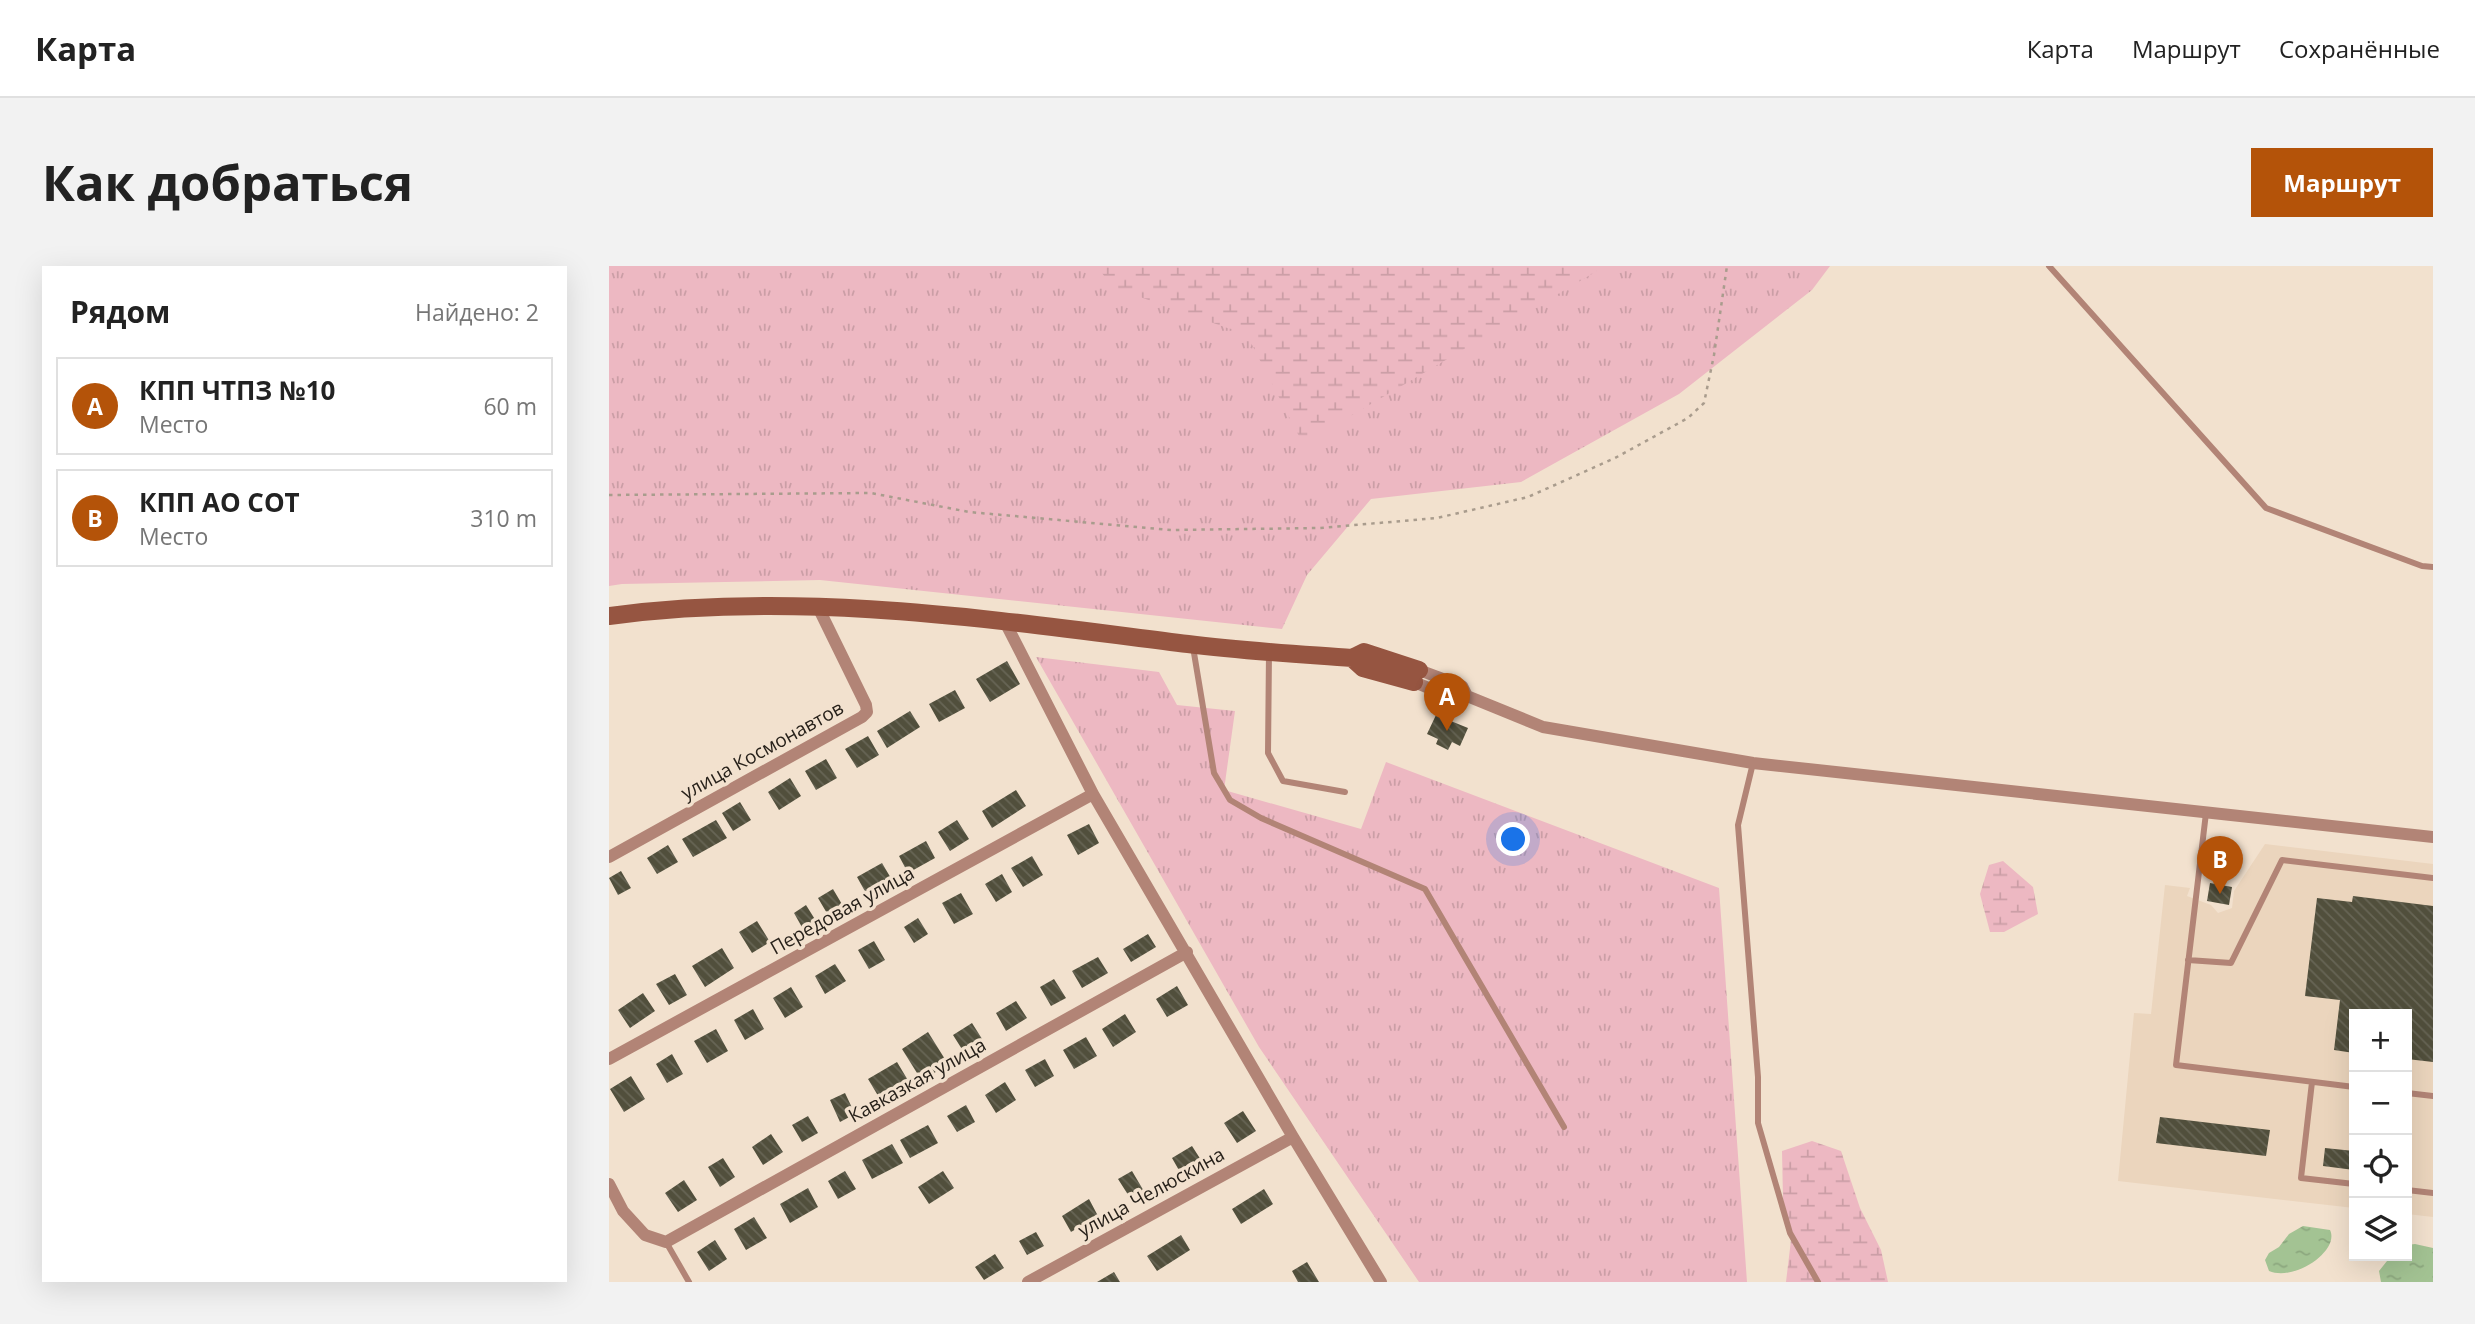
<!DOCTYPE html>
<html lang="ru">
<meta charset="utf-8">
<style>
body{margin:0;font-family:"Open Sans",sans-serif;background:#f2f2f2;color:#222}
.controls{position:absolute;right:21px;bottom:21px;display:grid;overflow:hidden;border-radius:0px;box-shadow:0 7px 28px #0002}
.controls button{width:63px;height:63px;display:grid;place-items:center;padding:0;border:0;border-bottom:2px solid #e0e0e0;background:#fff;color:#222;font:35px sans-serif}
.you{position:absolute;left:905px;top:574px;width:24px;height:24px;margin:-18px;border:5px solid #fff;border-radius:50%;background:#1a73e8;box-shadow:0 0 0 10px #1a73e833}
.badge{display:grid;place-items:center;width:46px;height:46px;border-radius:50%;background:#b45309;color:#fff;font-size:23px;font-weight:700}
.pin{position:absolute;translate:-50% -58px;filter:drop-shadow(0 2px 4px #0008)}
.pin::after{content:'';position:absolute;top:37px;width:24px;height:21px;background:inherit;clip-path:polygon(0 0,100% 0,50% 100%)}
.list{margin:0;padding:0;list-style:none}
h2{display:flex;justify-content:space-between;align-items:center;height:91px;margin:0;padding:0 28px;font-size:30px}
h2 small{font-size:23px;font-weight:400;color:#767676}
.list li{display:grid;grid-template-columns:46px 1fr auto;gap:21px;align-items:center;box-sizing:border-box;height:98px;margin:0 14px 14px;padding:0 14px;border:2px solid #e0e0e0;border-radius:0px}
.list b{display:block;font-size:26px;white-space:nowrap}
.list p{margin:0;font-size:23px;white-space:nowrap;color:#767676}
.list em{font-size:23px;font-style:normal;color:#767676}
.icon{flex:none;width:38px;height:38px;fill:none;stroke:currentColor;stroke-width:2;stroke-linecap:round;stroke-linejoin:round}
.map{position:relative;flex:none;width:1824px;height:1016px;overflow:hidden;border-radius:0px}
header{display:flex;align-items:center;gap:42px;box-sizing:border-box;height:98px;padding:0 35px;background:#fff;border-bottom:2px solid #e0e0e0}
header strong{font-size:33px}
nav{display:flex;gap:38px;margin-inline-start:auto;font-size:24px}
.intro{display:flex;align-items:center;justify-content:space-between;box-sizing:border-box;height:168px;padding:0 42px}
h1{margin:0;font-size:49px}
.button{padding:18px 32px;border-radius:0px;background:#b45309;color:#fff;font-size:24px;font-weight:700}
main{display:flex;gap:42px;padding:0 42px}
aside{flex:1;background:#fff;border-radius:0px;box-shadow:0 7px 28px #0002}
.map>svg:first-child{display:block}
.built{fill:#ebd5bd}
.grass{fill:url(#grass-tufts)}
.wetland{fill:url(#wetland-marsh)}
.water{fill:url(#water-ripples)}
.building{fill:url(#building-back-hatch)}
.lines{fill:none;stroke-linecap:round;stroke-linejoin:round}
.path{stroke:#a99c8d;stroke-width:2.5;stroke-dasharray:3.5 5;stroke-linecap:butt}
.lane{stroke:#b28476;stroke-width:6}
.street{stroke:#b28476;stroke-width:12}
.secondary{stroke:#965541;stroke-width:18}
.labels{text-anchor:middle;dominant-baseline:central;stroke-width:7;stroke-linejoin:round;paint-order:stroke}
.street-label{font-size:19px;fill:#27211a;stroke:#f2e1ce}
</style>
<header>
<strong>Карта</strong>
<nav><a>Карта</a><a>Маршрут</a><a>Сохранённые</a></nav>
</header>
<div class="intro"><h1>Как добраться</h1><a class="button">Маршрут</a></div>
<main>
<aside>
<h2>Рядом<small>Найдено: 2</small></h2>
<ul class="list">
<li><span class="badge">A</span><div><b>КПП ЧТПЗ №10</b><p>Место</p></div><em>60 m</em></li>
<li><span class="badge">B</span><div><b>КПП АО СОТ</b><p>Место</p></div><em>310 m</em></li>
</ul>
</aside>
<div class="map">
<svg width="1824" height="1016" viewBox="0 0 1824 1016">
<defs>
<pattern id="grass-tufts" width="24" height="20" patternUnits="userSpaceOnUse" patternTransform="scale(1.75)"><rect width="24" height="20" fill="#edb8c2"/><path d="M3 7l-1-3M5 7V3M7 7l1-3M15 17l-1-3M17 17v-4M19 17l1-3" fill="none" stroke="#cb9ea6"/></pattern>
<pattern id="wetland-marsh" width="20" height="14" patternUnits="userSpaceOnUse" patternTransform="scale(1.75)"><rect width="20" height="14" fill="#edb8c2"/><path d="M1 5h8M5 5V1M11 12h8M15 12V8" fill="none" stroke="#cb9ea6"/></pattern>
<pattern id="water-ripples" width="26" height="14" patternUnits="userSpaceOnUse" patternTransform="scale(1.75)"><rect width="26" height="14" fill="#a3c393"/><path d="M2 4q2-2 4 0t4 0M15 11q2-2 4 0t4 0" fill="none" stroke="#8ca77e"/></pattern>
<pattern id="building-back-hatch" width="6" height="6" patternUnits="userSpaceOnUse" patternTransform="scale(1.75)"><rect width="6" height="6" fill="#514f3c"/><path d="M-1 5l2 2M0 0l6 6M5-1l2 2" fill="none" stroke="#676555"/></pattern>
</defs>
<rect width="100%" height="100%" fill="#f2e1ce"/>
<path class="built" d="M1656,578l168,20v353l-26,-3v-200h-53v194l-236,-27 16,-168 17,1 14,-129 25,3 -3,8 24,9 7,8 14,-5 2,-17z"/>
<path class="grass" d="M0,0h1221l-18,24 -133,104 -158,88 -150,17 -64,76 -25,54 -462,-49 -198,4 -13,2z
M427,391l123,15 18,33 58,6 -11,79 137,39 25,-67 333,126 28,394h-328l-160,-235z"/>
<path class="wetland" d="M488,0h494l6,5 -294,173 -56,-109 -135,-48z
M1394,595l30,26 5,27 -34,18h-14l-10,-38 9,-29z
M1203,875l29,10 19,57 21,42 7,32h-102l5,-42 -8,-41 -1,-48z"/>
<path class="water" d="M1694,960l27,4c10,20 -35,52 -61,41l-4,-11 4,-7 10,-6 10,-13z
M1806,978l18,4v34h-52l-2,-11 12,-15h16v-11z"/>
<path class="building" d="M398,395l13,23 -30,18 -14,-23z
M346,424l10,18 -26,14 -10,-18z
M301,445l10,16 -33,21 -10,-17z
M827,449l32,13 -8,18 -8,-4 -4,8 -12,-6 2,-5 -11,-5z
M259,470l11,19 -22,13 -12,-19z
M217,493l11,19 -21,12 -11,-19z
M181,512l11,18 -22,14 -11,-18z
M407,524l10,16 -34,22 -10,-17z
M131,536l11,18 -18,11 -11,-18z
M107,554l11,18 -34,19 -11,-18z
M348,554l12,19 -19,12 -12,-19z
M480,558l10,19 -21,12 -11,-20z
M317,575l9,17 -27,15 -9,-17z
M59,579l10,17 -21,12 -10,-16z
M423,590l11,19 -20,12 -12,-19z
M273,597l10,17 -25,15 -10,-18z
M12,605l10,17 -13,7 -9,-17z
M393,608l10,18 -16,10 -11,-18z
M1601,617l22,4 -3,18 -22,-4z
M224,623l10,17 -15,9 -10,-17z
M352,627l12,21 -19,10 -12,-21z
M1744,630l80,10v156l-26,-3v-45h-53v39l-20,-3 6,-50 -35,-4 12,-98 35,4z
M197,639l10,16 -13,8 -9,-16z
M309,652l10,16 -14,9 -10,-16z
M148,655l13,21 -18,11 -13,-21z
M539,668l8,13 -25,15 -8,-13z
M265,675l11,19 -16,9 -11,-19z
M113,682l12,20 -29,19 -13,-21z
M489,691l10,16 -26,15 -10,-17z
M226,698l11,17 -21,13 -10,-18z
M66,708l12,21 -18,10 -13,-21z
M445,713l12,19 -15,8 -11,-19z
M568,720l11,19 -21,12 -11,-18z
M182,721l12,20 -18,11 -12,-20z
M34,727l12,18 -25,17 -12,-18z
M407,735l11,17 -21,13 -10,-18z
M144,743l11,20 -19,11 -11,-20z
M516,748l11,18 -23,15 -11,-18z
M363,757l12,19 -19,12 -12,-19z
M107,763l12,22 -21,12 -13,-22z
M319,766l20,32 -26,17 -20,-32z
M477,771l11,19 -23,13 -11,-19z
M63,788l11,20 -16,9 -11,-19z
M436,793l9,17 -19,11 -10,-17z
M288,796l12,20 -29,17 -12,-20z
M22,810l14,23 -21,13 -14,-23z
M396,816l11,18 -20,13 -11,-18z
M236,827l10,21 -15,8 -10,-22z
M357,839l9,17 -18,10 -10,-16z
M634,845l13,20 -19,12 -13,-20z
M199,850l10,17 -16,9 -10,-17z
M1551,851l110,13 -4,26 -110,-13z
M319,859l10,18 -28,15 -10,-18z
M162,868l12,18 -20,13 -11,-18z
M283,878l11,19 -31,16 -10,-19z
M583,880l9,14 -21,12 -8,-14z
M1716,882l29,3v19l-31,-4z
M114,892l12,19 -15,10 -12,-20z
M236,905l11,18 -18,10 -10,-18z
M334,905l11,17 -25,16 -11,-17z
M523,905l13,22 -13,8 -14,-22z
M75,914l13,20 -19,12 -13,-19z
M199,922l10,19 -28,16 -10,-19z
M655,923l9,15 -32,20 -9,-15z
M480,933l9,17 -27,16 -9,-16z
M145,951l13,21 -21,12 -12,-21z
M427,966l8,14 -17,9 -8,-14z
M572,969l9,15 -33,21 -10,-15z
M106,974l12,19 -18,12 -12,-19z
M386,988l9,14 -20,12 -9,-13z
M698,996l12,20h-21l-6,-11z
M505,1006l6,10h-23z"/>
<g class="lines">
<path class="path" d="M0,229l262,-2 98,19 202,18 149,-2 117,-10 91,-21 87,-39 73,-40 16,-15 10,-48 13,-89"/>
<path class="lane" d="M1440,0l217,242 156,58 11,1
M584,381l21,126 16,27 31,18 164,71 139,238
M660,387l-1,100 15,28 62,11
M1144,497l-15,62 20,252v46l32,110 28,49
M1597,547l-30,252 178,22
M1579,694l43,3 51,-103 151,18
M1703,816l-11,96 53,6
M1798,827l26,3
M1798,924l26,3
M57,976l23,40"/>
<path class="street" d="M395,354l89,174 200,343 88,145
M805,416l37,15 16,-1 -5,-10 -43,-16
M858,430l76,31 210,36 680,74
M0,591l253,-140 5,-5 -1,-7 -49,-100
M0,793l484,-265
M0,918l14,27 22,24 21,7 521,-290
M419,1016l265,-145"/>
<path class="secondary" d="M0,350c195,-26 386,4 579,28 55,7 110,10 164,14
M805,416l-51,-14 -11,-10 12,-6 55,18"/>
</g>
<g class="labels">
<g class="street-label">
<text transform="translate(153 484) rotate(-29)">улица Космонавтов</text>
<text transform="translate(233 644) rotate(-29)">Передовая улица</text>
<text transform="translate(308 814) rotate(-29)">Кавказкая улица</text>
<text transform="translate(542 926) rotate(-29)">улица Челюскина</text>
</g>
</g>
</svg>
<div class="controls">
<button>+</button>
<button>−</button>
<button><svg class="icon" aria-label="locate" viewBox="0 0 24 24"><circle cx="12" cy="12" r="6"/><path d="M12 2v4M12 18v4M2 12h4M18 12h4"/></svg></button>
<button><svg class="icon" aria-label="layers" viewBox="0 0 24 24"><path d="M12 4l9 5-9 5-9-5zM3 14l9 5 9-5"/></svg></button>
</div>
<div class="you"></div>
<div class="pin badge" style="left:838px;top:465px">A</div>
<div class="pin badge" style="left:1611px;top:628px">B</div>
</div>
</main>
